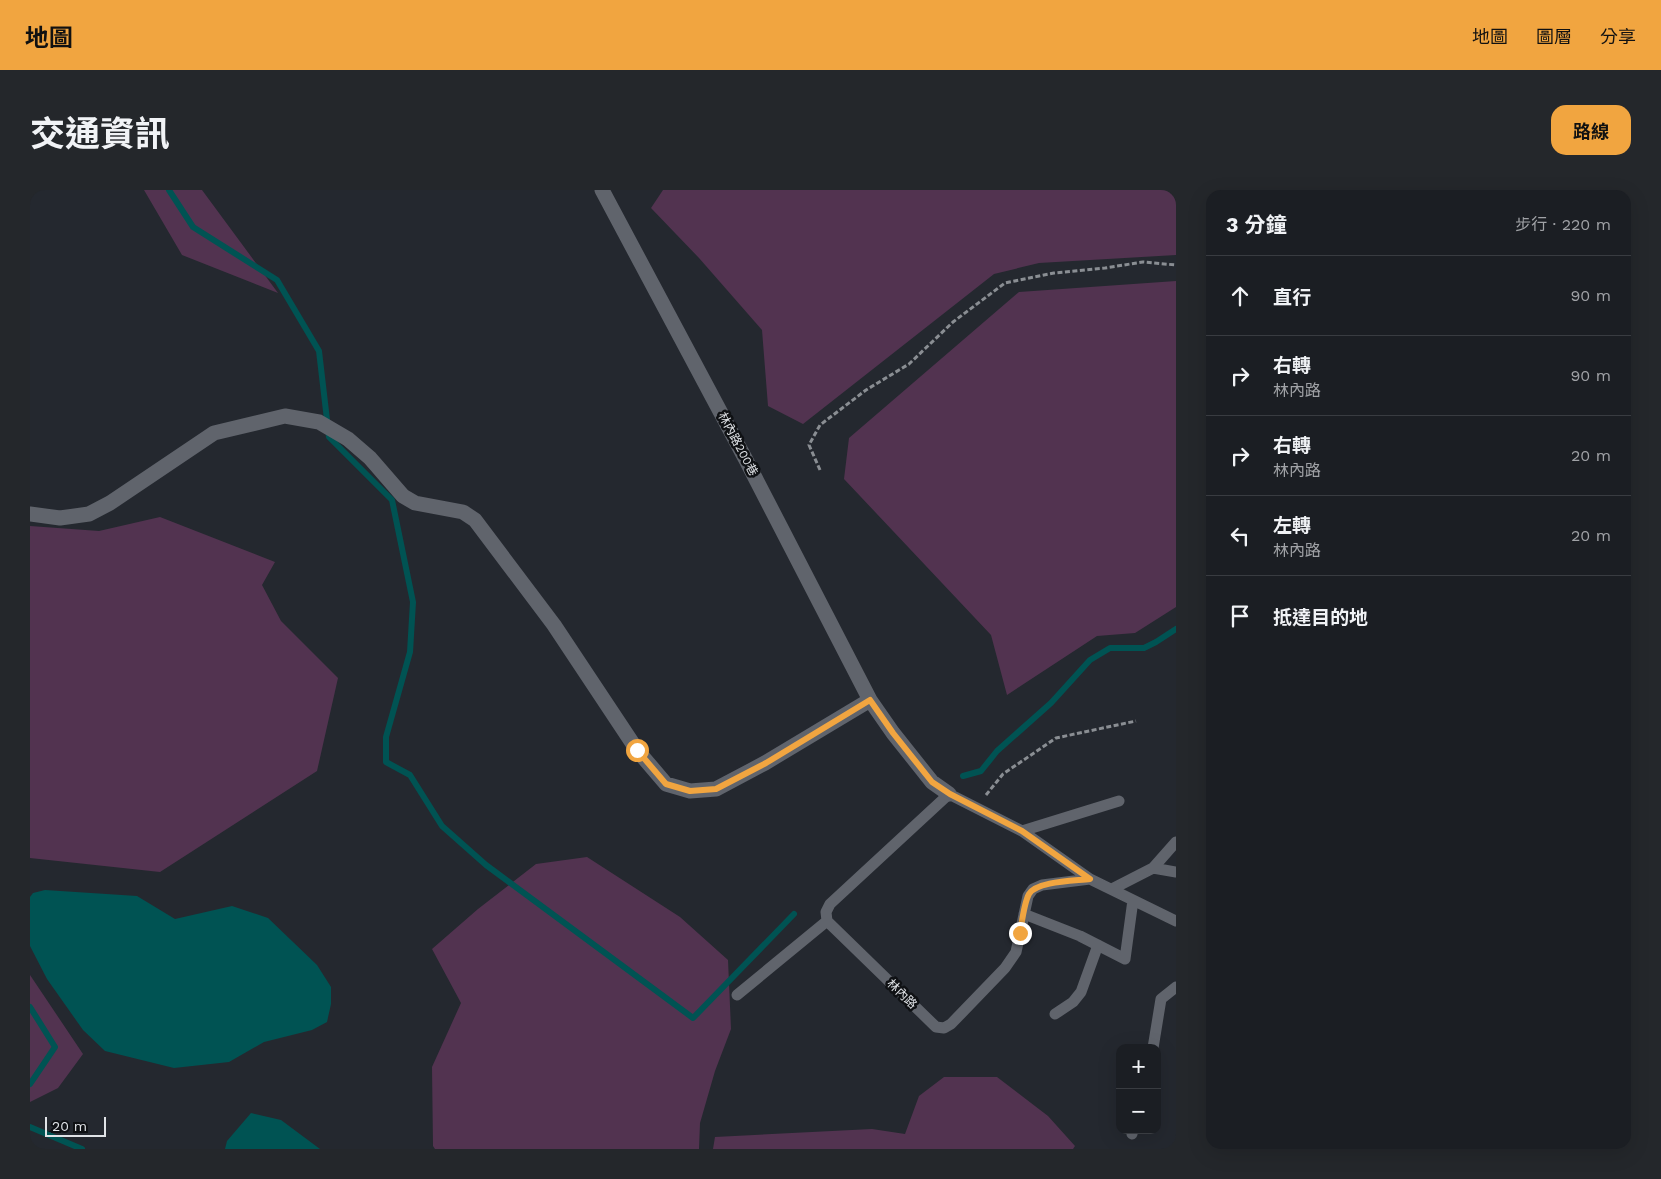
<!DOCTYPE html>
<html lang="zh-TW">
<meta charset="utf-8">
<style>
body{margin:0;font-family:"Work Sans","Noto Sans TC",sans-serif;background:#24272b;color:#f1f3f6}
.controls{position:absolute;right:15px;bottom:15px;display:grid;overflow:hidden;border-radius:10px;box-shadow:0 5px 20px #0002}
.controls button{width:45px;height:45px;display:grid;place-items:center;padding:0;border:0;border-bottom:1px solid #393c41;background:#1b1e23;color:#f1f3f6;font:25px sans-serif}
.scale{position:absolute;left:15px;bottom:12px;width:61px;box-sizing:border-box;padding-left:5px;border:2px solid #e0e3e7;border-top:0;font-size:14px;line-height:18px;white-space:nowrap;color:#e0e3e7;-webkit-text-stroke:4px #0f1114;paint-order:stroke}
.stop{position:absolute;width:15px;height:15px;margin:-11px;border:4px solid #f1a540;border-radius:50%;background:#fff}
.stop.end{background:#f1a540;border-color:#fff;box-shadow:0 1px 5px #0008}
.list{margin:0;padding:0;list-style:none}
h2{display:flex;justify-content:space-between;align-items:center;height:65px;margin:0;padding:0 20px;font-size:21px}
h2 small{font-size:16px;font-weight:400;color:#a0a2a6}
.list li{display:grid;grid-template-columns:32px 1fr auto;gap:15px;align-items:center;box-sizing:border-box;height:80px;padding:0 20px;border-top:1px solid #393c41}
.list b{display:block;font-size:19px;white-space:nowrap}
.list p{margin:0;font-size:16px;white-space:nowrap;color:#a0a2a6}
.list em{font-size:16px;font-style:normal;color:#a0a2a6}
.icon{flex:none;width:28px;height:28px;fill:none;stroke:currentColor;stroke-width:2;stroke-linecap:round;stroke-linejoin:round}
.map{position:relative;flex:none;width:1146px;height:959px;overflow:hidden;border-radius:15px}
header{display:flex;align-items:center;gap:30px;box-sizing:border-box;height:70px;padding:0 25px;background:#f1a540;color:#111}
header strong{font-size:24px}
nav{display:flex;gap:28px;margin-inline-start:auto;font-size:18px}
.intro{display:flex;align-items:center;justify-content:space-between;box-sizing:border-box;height:120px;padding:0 30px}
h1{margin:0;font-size:35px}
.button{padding:12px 22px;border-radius:15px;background:#f1a540;color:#111;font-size:18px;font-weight:700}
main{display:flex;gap:30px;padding:0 30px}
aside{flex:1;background:#1b1e23;border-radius:15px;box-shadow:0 5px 20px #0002}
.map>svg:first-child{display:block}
.green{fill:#523350}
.water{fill:#005353}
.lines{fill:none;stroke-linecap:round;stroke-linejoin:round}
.stream{stroke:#005353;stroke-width:6}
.path{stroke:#8a8e93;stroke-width:3;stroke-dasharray:5 2.5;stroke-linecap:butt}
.lane{stroke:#60646c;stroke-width:11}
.street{stroke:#60646c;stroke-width:15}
.route{stroke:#f1a540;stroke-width:6}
.labels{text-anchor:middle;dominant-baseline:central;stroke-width:5;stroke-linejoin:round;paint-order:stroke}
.street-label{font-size:12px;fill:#e0e3e7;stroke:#0f1114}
</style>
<header>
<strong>地圖</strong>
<nav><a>地圖</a><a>圖層</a><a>分享</a></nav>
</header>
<div class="intro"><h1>交通資訊</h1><a class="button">路線</a></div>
<main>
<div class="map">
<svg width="1146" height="959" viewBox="0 0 1146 959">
<rect width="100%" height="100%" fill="#24282f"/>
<path class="green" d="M114,0h58l76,103 -96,-38z
M633,0h513v65l-137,8 -45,11 -191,150 -35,-18 -6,-76 -63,-72 -48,-50z
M1146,91v326l-41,26 -38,3 -90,59 -16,-60 -147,-156 5,-41 170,-146z
M130,327l115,45 -13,23 19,36 57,57 -21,93 -157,101 -130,-14v-332l69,5z
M557,667l93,60 48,43 3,69 -16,42 -15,52 -1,26h-264l-2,-3 -1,-79 29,-64 -29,-54 46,-40 58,-45z
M0,785l53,79 -25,34 -28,14z
M914,887h53l51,39 27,30 -2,3h-360l2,-12 157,-8 33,5 14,-38z"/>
<path class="water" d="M15,700l92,6 38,23 57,-13 36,12 49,47 14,22v17l-4,18 -15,8 -48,12 -35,20 -55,6 -69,-17 -22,-21 -36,-51 -17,-33v-49l3,-4z
M221,923l30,7 39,29h-95l2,-8z"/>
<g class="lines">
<path class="stream" d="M139,0l24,37 84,53 42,71 10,86 63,63 21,102 -3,50 -24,85v25l24,13 32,51 44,39 207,153 101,-104
M933,586l18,-5 16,-20 54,-48 39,-43 20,-12h34l12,-6 20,-13
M0,817l25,40 -25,37
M0,937l52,22"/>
<path class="path" d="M790,280l-11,-25 11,-20 46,-35 43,-26 44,-42 52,-39 49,-10 51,-5 38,-6 33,3
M956,605l17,-21 53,-36 80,-17"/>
<path class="lane" d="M992,641l97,-30
M1123,678l23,4
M1060,689l-48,6 -9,4 -5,7 -12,56 -11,16 -54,56 -7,4 -8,-1 -109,-106 -1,-9 4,-8 119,-110 73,37 68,48 86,42
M1082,699l41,-21 23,-26
M994,724l56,22 45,23 8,-59
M707,805l90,-74
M1025,824l18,-12 8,-10 17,-47
M1123,858l8,-49 15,-12
M1102,944l1,-4"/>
<path class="street" d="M572,0l144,270 124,240 23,33 39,49 17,12
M0,324l30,4 29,-4 21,-11 104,-70 71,-17 34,6 29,17 22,19 33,38 12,7 48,9 12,8 79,105 83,125 29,34 24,7 26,-2 49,-26 105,-63"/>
</g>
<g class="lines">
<path class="route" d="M607,560l29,34 24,7 26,-2 50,-26 104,-63 23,33 39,49 18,12 72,37 68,48c-15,2 -53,2 -61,15 -5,9 -7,28 -9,39"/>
</g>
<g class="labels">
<g class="street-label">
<text transform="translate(708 254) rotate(62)">林內路200巷</text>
<text transform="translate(872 804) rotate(44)">林內路</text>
</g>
</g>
</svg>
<div class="controls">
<button>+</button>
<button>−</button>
</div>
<div class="scale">20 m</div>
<div class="stop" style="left:607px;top:560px"></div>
<div class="stop end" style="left:990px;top:743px"></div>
</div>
<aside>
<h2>3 分鐘<small>步行 · 220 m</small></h2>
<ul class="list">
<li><svg class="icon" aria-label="ahead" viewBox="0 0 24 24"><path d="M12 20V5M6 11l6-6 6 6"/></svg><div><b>直行</b></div><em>90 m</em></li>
<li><svg class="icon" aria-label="right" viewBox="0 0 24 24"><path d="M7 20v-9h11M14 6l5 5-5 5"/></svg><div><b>右轉</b><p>林內路</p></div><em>90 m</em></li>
<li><svg class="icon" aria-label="right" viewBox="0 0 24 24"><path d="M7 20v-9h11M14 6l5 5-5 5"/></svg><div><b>右轉</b><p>林內路</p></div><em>20 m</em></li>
<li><svg class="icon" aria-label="left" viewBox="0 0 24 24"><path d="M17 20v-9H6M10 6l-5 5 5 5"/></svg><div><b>左轉</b><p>林內路</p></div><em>20 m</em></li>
<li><svg class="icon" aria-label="arrive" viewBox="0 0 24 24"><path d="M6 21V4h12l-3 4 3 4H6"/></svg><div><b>抵達目的地</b></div></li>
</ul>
</aside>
</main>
